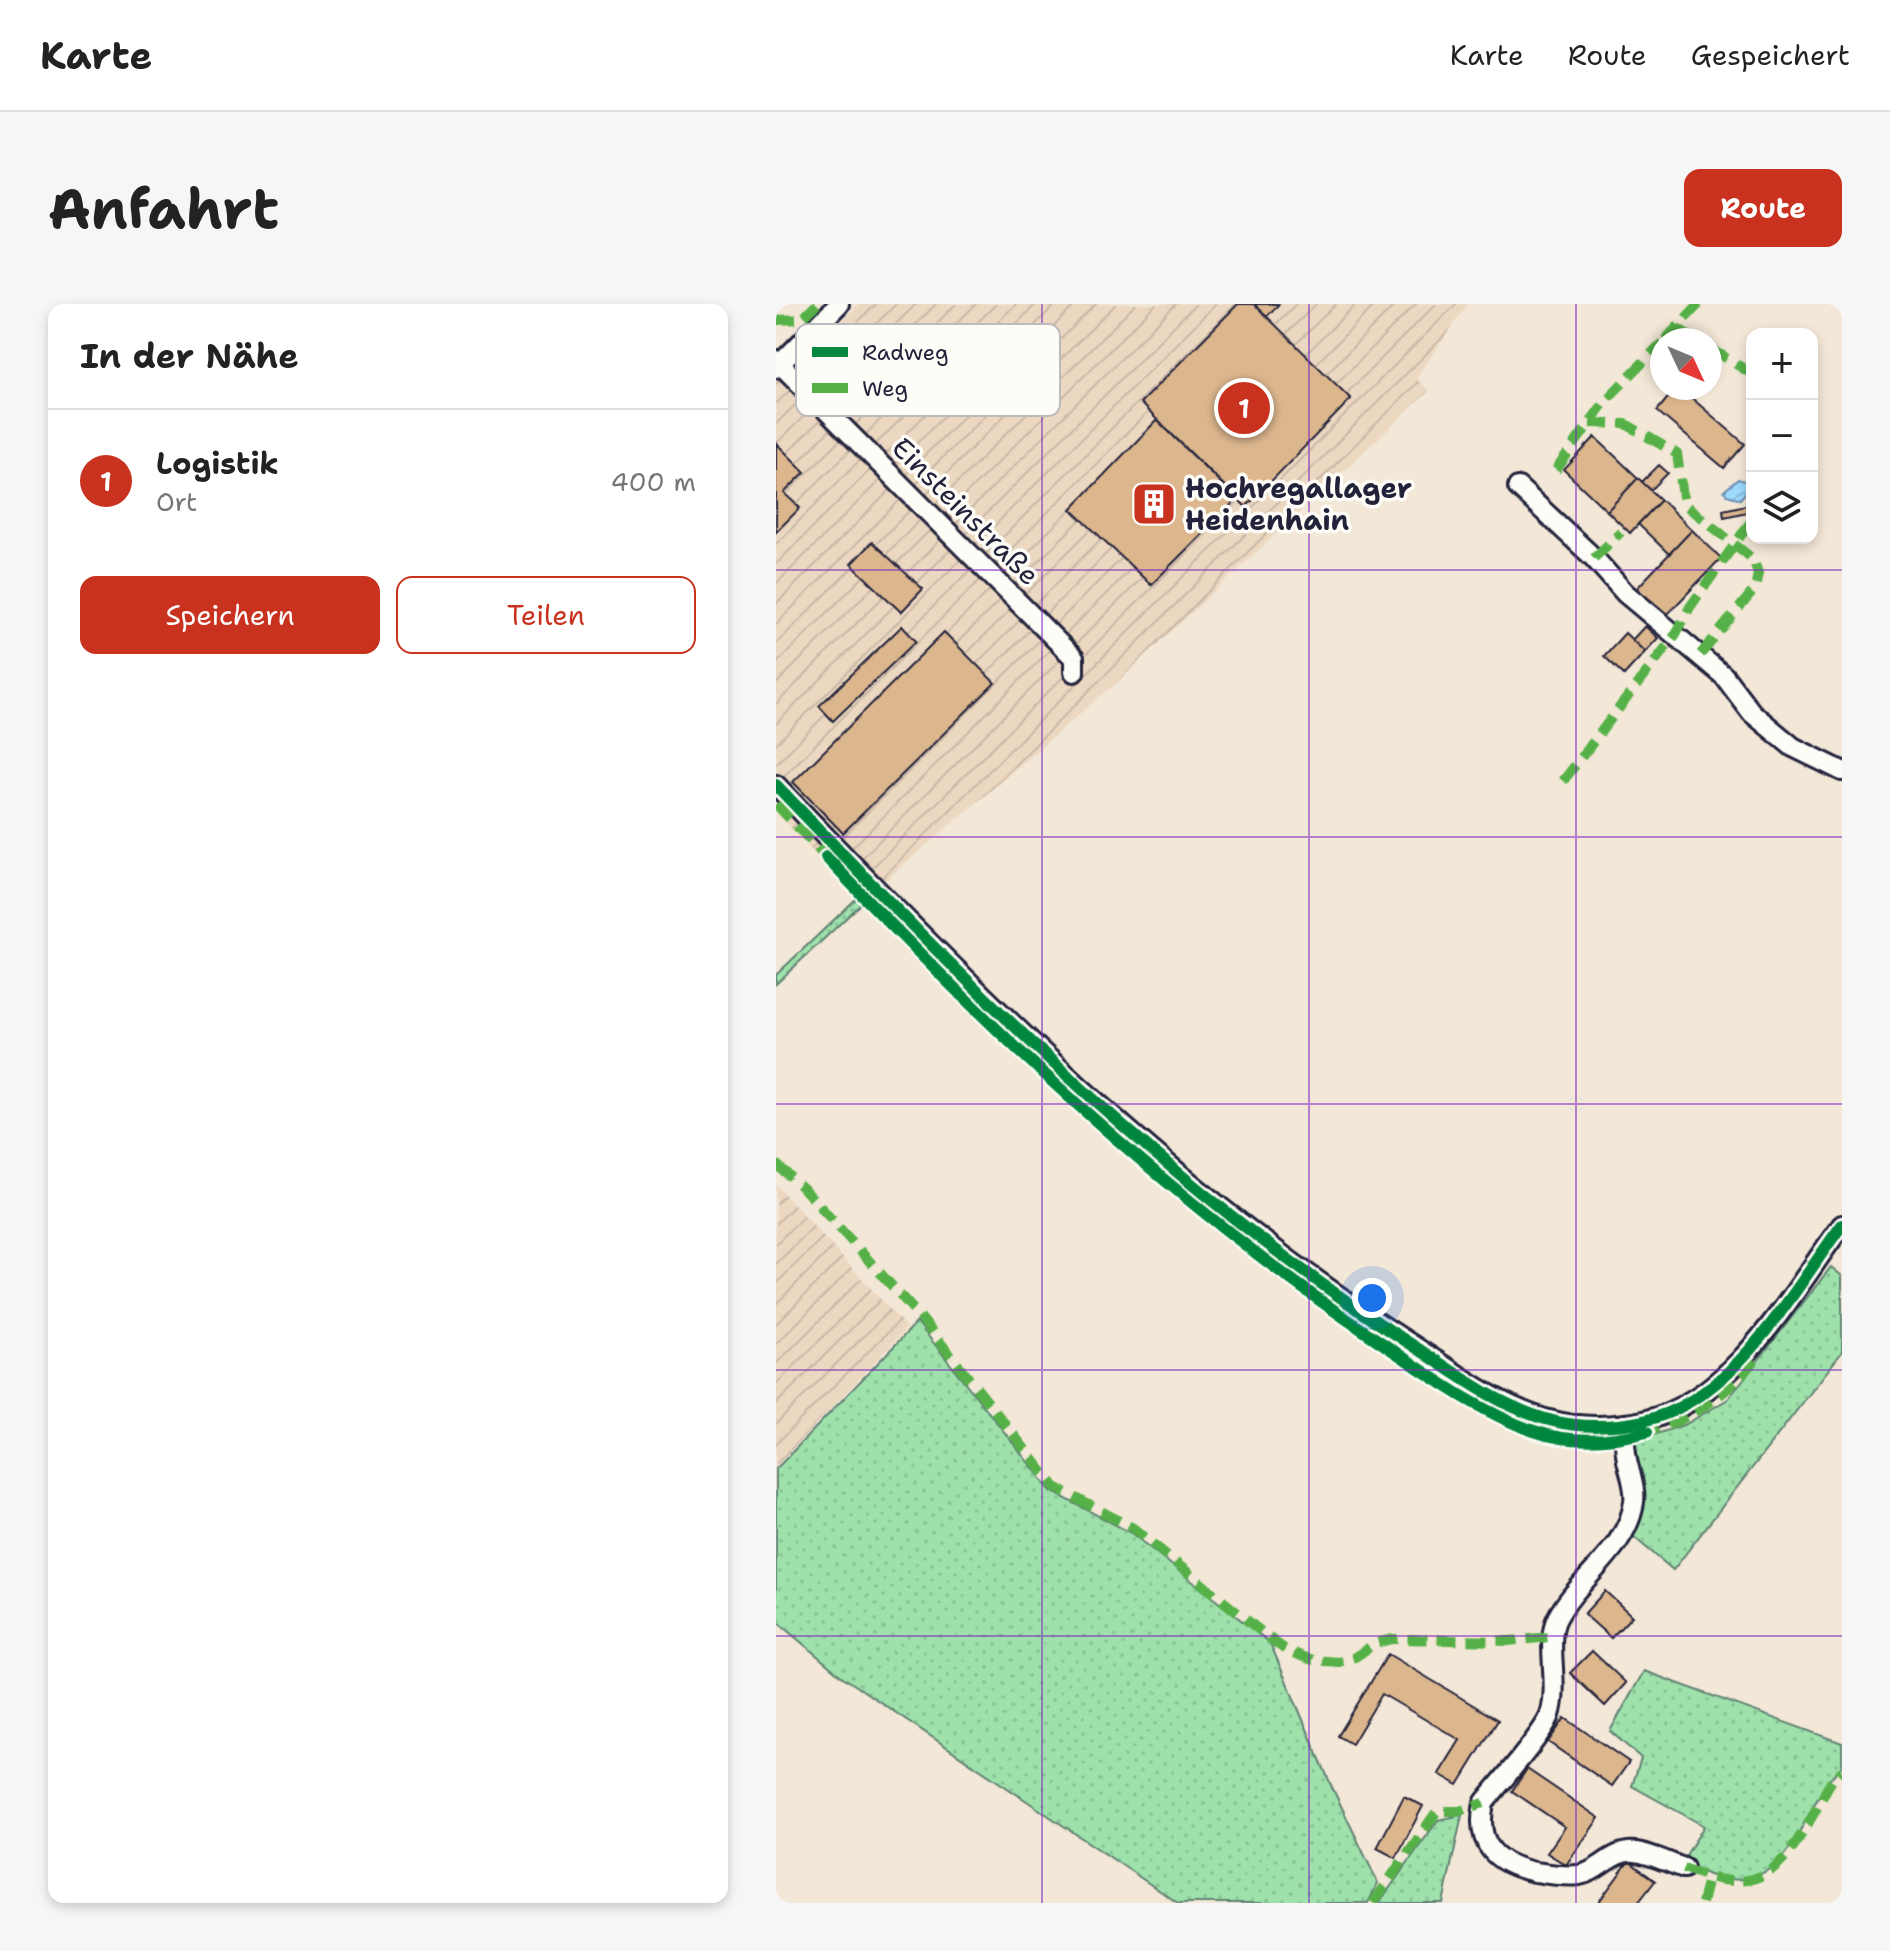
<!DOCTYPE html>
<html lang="de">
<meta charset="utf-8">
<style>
body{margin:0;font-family:"Shantell Sans",sans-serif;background:#f6f6f6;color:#222}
.controls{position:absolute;right:24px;top:24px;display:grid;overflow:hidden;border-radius:16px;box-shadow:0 4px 12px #0003}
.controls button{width:72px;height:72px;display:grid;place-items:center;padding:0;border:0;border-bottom:2px solid #e0e0e0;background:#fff;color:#222;font:40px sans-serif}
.compass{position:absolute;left:874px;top:24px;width:72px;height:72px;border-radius:50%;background:#fff;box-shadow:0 4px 12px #0003;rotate:134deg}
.you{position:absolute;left:596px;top:994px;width:28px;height:28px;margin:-20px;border:6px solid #fff;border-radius:50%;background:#1a73e8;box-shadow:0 0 0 12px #1a73e833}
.badge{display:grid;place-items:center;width:52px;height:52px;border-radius:50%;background:#c8321e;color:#fff;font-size:26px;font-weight:700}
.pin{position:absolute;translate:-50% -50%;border:4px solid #fff;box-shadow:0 2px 8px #0006}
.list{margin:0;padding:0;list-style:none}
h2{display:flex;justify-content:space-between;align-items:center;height:104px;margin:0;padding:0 32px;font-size:34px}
h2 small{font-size:26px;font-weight:400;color:#767676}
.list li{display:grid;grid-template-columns:52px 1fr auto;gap:24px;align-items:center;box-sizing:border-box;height:144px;padding:0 32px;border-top:2px solid #e0e0e0}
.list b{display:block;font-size:30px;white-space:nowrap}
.list p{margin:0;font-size:26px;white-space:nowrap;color:#767676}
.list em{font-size:26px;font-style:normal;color:#767676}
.actions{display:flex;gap:16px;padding:24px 32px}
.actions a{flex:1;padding:18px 0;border:2px solid #c8321e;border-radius:16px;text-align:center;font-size:28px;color:#c8321e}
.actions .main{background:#c8321e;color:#fff}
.icon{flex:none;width:44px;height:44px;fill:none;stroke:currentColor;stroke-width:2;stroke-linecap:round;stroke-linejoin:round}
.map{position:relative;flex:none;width:1066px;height:1599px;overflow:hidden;border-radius:16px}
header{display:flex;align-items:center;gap:48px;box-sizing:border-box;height:112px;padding:0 40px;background:#fff;border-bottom:2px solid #e0e0e0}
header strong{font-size:38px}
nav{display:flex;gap:44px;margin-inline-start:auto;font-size:28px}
.intro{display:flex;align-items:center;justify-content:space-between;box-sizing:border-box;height:192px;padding:0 48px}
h1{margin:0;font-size:56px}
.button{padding:20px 36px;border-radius:16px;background:#c8321e;color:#fff;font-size:28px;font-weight:700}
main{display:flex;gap:48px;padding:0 48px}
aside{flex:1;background:#fff;border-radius:16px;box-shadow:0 4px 12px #0003}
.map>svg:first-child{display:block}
.industrial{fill:url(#industrial-furrows)}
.grass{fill:url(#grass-dots);stroke:#608273;stroke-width:2}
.water{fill:url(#water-waves);stroke:#6c90b0;stroke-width:2}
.building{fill:#dcb68d;stroke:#22223b;stroke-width:2}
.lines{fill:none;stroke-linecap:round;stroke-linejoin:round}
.street-casing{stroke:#22223b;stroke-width:24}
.street{stroke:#fdfcf7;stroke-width:18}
.quiet{stroke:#55b146;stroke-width:10;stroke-dasharray:20 10;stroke-linecap:butt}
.cycleway-casing{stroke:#fdfcf7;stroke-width:17}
.cycleway{stroke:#00873e;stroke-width:12}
.grid{fill:none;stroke:#7b2cbf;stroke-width:2;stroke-opacity:0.55}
.labels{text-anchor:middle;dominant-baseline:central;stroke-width:7;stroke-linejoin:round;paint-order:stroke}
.poi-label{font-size:28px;font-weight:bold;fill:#22223b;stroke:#fdfcf7;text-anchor:start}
.street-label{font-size:28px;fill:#22223b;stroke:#fdfcf7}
.key{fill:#fdfcf7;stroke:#bbbbbf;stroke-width:2}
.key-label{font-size:22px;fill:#22223b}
</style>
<header>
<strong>Karte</strong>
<nav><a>Karte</a><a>Route</a><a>Gespeichert</a></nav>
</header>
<div class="intro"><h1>Anfahrt</h1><a class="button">Route</a></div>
<main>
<aside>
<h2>In der Nähe<small></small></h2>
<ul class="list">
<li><span class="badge">1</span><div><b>Logistik</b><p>Ort</p></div><em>400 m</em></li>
</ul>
<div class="actions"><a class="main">Speichern</a><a>Teilen</a></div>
</aside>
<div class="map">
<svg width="1066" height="1599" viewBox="0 0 1066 1599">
<defs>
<pattern id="industrial-furrows" width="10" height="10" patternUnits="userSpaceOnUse" patternTransform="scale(2)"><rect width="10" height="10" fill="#ecd8c1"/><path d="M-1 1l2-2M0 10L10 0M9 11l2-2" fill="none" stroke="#cab9a7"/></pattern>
<pattern id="grass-dots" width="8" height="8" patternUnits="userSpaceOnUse" patternTransform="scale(2)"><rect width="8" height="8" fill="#9ee1ab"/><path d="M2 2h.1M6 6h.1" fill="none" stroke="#88c194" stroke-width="1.8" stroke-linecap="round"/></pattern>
<pattern id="water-waves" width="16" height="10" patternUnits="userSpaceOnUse" patternTransform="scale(2)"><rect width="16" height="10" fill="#9ddafe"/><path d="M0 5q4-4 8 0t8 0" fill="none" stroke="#87bbdb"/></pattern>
</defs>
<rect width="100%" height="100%" fill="#f3e7d7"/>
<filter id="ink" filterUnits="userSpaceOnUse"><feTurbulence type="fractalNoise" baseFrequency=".0125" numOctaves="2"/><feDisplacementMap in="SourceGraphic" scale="16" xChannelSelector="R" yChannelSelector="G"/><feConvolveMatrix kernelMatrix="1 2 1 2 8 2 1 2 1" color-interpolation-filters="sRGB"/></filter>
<g filter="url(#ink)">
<path class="industrial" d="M83,0h609l-52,74 13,13 -313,292 -236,202 -23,13 -81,-86v-449l15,9z
M0,881l131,143 -131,138z"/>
<path class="grass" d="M81,594l5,5 -86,81v-9z
M1055,963l11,9v76l-169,218 -45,-38 6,-85 2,-6 50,-17 42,-25z
M141,1018l134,169 80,42 139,110 61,142 47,98 -10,20h-190l-338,-228 -64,-54v-152z
M868,1367l198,72v23c-40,36 -46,120 -114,113 -19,-2 -32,-8 -43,-22l19,-31 -72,-40 9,-28 -31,-27z
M686,1511l-19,88h-64l59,-83z"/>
<path class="water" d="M962,175l9,3 1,8 -8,9 -13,-4 -3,-4z"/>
<path class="building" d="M462,0h16l97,95 -105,108 -106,-104z
M478,0h25l-12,12z
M900,84h4l65,56 -21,24 -67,-57z
M381,116l80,79 -86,86 -80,-76z
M819,133l43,41 -31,33 -43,-41z
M0,139l29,29 -21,21 16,15 -24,24z
M883,161l9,8 -17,17 -9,-8z
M862,174l23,22 -31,33 -23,-22z
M885,196l31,30 -23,24 -31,-30z
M970,201l1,7 -23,5 -1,-7z
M916,226l29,28 -56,59 -29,-28z
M96,238l51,47 -22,23 -50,-48z
M126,322l14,15 -83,80 -14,-15z
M869,322l13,12 -13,14 -13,-12z
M168,328l51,51 -152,150 -50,-51z
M849,329l20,19 -21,23 -20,-19z
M829,1287l27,25 -21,22 -27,-24z
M816,1347l34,32 -21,23 -35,-33z
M612,1350l110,66 -40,65 -19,-11 21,-34 -78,-46 -30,50 -14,-8z
M789,1414l64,44 -17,24 -64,-44z
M751,1465l72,49 -33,47 -19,-12 18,-26 -53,-36z
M628,1492l19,10 -27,52 -19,-10z
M853,1557l26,20 -17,22h-40z"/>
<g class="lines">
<g class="street-casing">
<path id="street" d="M0,56l298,298v14
M0,64l63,-64
M742,183l76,71 31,35 99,83 28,37 41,34 49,24
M0,481c194,203 392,404 630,556 46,29 93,67 147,80 27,7 62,6 90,0 91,-21 147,-126 199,-196
M847,1120c1,12 2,24 4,36 3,14 9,28 7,42 -6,47 -56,76 -77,116 -12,24 3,66 -7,97 -5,17 -52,70 -66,88 -9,42 12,61 51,69 13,2 30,5 44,3 21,-3 33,-26 57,-23 15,2 33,11 48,16"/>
</g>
<use href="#street" class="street"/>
<path class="quiet" d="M0,16l26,-1 15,-15
M901,24l19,12
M889,36l34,-36
M934,44l42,26
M814,119l36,1 51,30 7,50 69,55 5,14 -3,16 -55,66
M780,166l50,-70 56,-57
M818,254l27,-26
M787,477l113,-147 14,-27 62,-87
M0,500l55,59
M0,860l28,25 117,129 134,169 78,41 131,106 19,14 18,8 12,4 26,2 16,-5 21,-14 16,-4 116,2 43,-4
M863,1130c50,-13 87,-37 118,-77
M908,1564c76,32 98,3 134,-62 7,-13 12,-27 24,-35
M597,1599l64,-92h22l25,-8
M926,1599l6,-25"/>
<g class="cycleway-casing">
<path id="cycleway" d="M0,481c194,203 392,404 630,556 46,29 93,67 147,80 27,7 62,6 90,0 91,-21 147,-126 199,-196
M50,553c168,177 344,344 547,480 51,34 103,74 161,94 37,13 77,10 113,1"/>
</g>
<use href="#cycleway" class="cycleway"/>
</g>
</g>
<path class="grid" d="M266,0v1599M533,0v1599M800,0v1599M0,266h1066M0,533h1066M0,800h1066M0,1066h1066M0,1332h1066"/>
<defs>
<g id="building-square" transform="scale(2.3)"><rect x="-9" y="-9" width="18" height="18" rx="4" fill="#c8321e" stroke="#fdfcf7"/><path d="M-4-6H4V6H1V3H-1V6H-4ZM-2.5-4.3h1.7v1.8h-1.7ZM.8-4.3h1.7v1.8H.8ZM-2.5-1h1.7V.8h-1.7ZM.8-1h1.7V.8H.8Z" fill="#fff"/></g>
</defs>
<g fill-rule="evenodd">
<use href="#building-square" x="378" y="200"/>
</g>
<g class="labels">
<g class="poi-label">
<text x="409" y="184">Hochregallager<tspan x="409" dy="32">Heidenhain</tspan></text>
</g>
<g class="street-label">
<text transform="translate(190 207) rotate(45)">Einsteinstraße</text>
</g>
</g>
<rect x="20" y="20" width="264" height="92" rx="12" class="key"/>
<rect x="36" y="43" width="36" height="10" fill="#00873e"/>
<rect x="36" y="79" width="36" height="10" fill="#55b146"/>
<g class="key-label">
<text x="86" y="56">Radweg</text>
<text x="86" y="92">Weg</text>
</g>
</svg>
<div class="controls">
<button>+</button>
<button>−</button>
<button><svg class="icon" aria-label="layers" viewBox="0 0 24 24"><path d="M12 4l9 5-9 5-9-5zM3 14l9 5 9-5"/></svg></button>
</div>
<svg class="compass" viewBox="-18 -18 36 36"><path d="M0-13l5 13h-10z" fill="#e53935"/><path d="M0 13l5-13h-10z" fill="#767676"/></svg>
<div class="you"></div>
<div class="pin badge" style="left:468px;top:104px">1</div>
</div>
</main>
